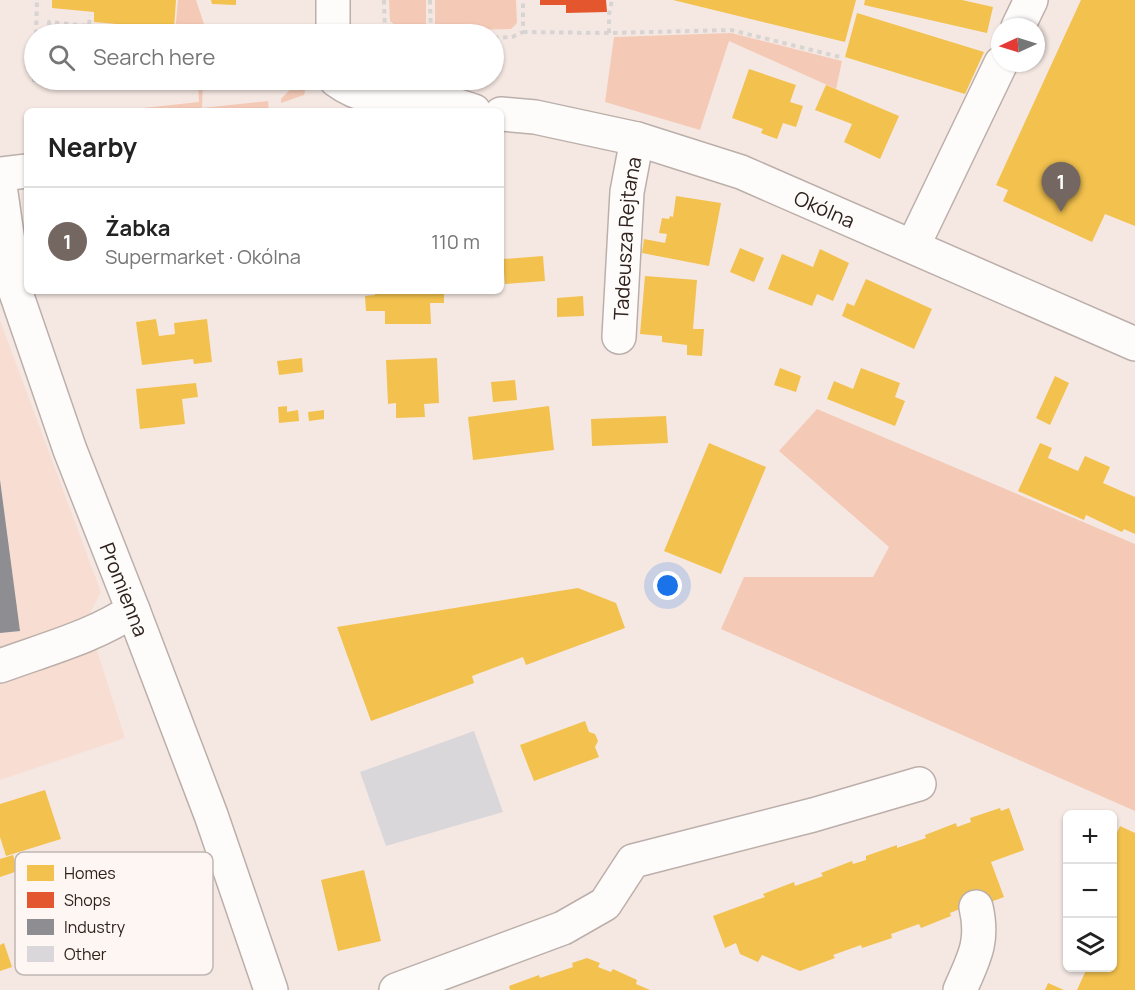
<!DOCTYPE html>
<meta charset="utf-8">
<style>
body{margin:0;font-family:Manrope,sans-serif;background:#f6f6f6;color:#222}
.controls{position:absolute;right:18px;bottom:18px;display:grid;overflow:hidden;border-radius:9px;box-shadow:0 2px 4px #0004}
.controls button{width:54px;height:54px;display:grid;place-items:center;padding:0;border:0;border-bottom:2px solid #e0e0e0;background:#fff;color:#222;font:30px sans-serif}
.compass{position:absolute;left:991px;top:18px;width:54px;height:54px;border-radius:50%;background:#fff;box-shadow:0 2px 4px #0004;rotate:266deg}
.you{position:absolute;left:668px;top:586px;width:21px;height:21px;margin:-15px;border:4px solid #fff;border-radius:50%;background:#1a73e8;box-shadow:0 0 0 9px #1a73e833}
.badge{display:grid;place-items:center;width:39px;height:39px;border-radius:50%;background:#746761;color:#fff;font-size:20px;font-weight:700}
.pin{position:absolute;translate:-50% -50px;filter:drop-shadow(0 2px 3px #0008)}
.pin::after{content:'';position:absolute;top:32px;width:21px;height:18px;background:inherit;clip-path:polygon(0 0,100% 0,50% 100%)}
.list{margin:0;padding:0;list-style:none}
h2{display:flex;justify-content:space-between;align-items:center;height:78px;margin:0;padding:0 24px;font-size:26px}
h2 small{font-size:20px;font-weight:400;color:#767676}
.list li{display:grid;grid-template-columns:39px 1fr auto;gap:18px;align-items:center;box-sizing:border-box;height:108px;padding:0 24px;border-top:2px solid #e0e0e0}
.list b{display:block;font-size:22px;white-space:nowrap}
.list p{margin:0;font-size:20px;white-space:nowrap;color:#767676}
.list em{font-size:20px;font-style:normal;color:#767676}
.icon{flex:none;width:33px;height:33px;fill:none;stroke:currentColor;stroke-width:2;stroke-linecap:round;stroke-linejoin:round}
.map{position:relative;flex:none;width:1135px;height:990px;overflow:hidden}
.search{position:absolute;background:#fff;box-shadow:0 2px 4px #0004;left:24px;top:24px;width:480px;height:66px;display:flex;align-items:center;gap:15px;box-sizing:border-box;padding:0 21px;border-radius:33px;color:#767676;font-size:22px}
.panel{position:absolute;background:#fff;box-shadow:0 2px 4px #0004;left:24px;top:108px;width:480px;height:186px;border-radius:9px}
.map>svg:first-child{display:block}
.built{fill:#f8ded2}
.green{fill:#f4cab6}
.homes{fill:#f2c14e}
.shops{fill:#e4572e}
.industry{fill:#8d8d92}
.building{fill:#dad7da}
.lines{fill:none;stroke-linecap:round;stroke-linejoin:round}
.minor-casing{stroke:#bcafaa;stroke-width:36}
.path{stroke:#d7d4d2;stroke-width:4;stroke-dasharray:4.5 4.5;stroke-linecap:butt}
.minor{stroke:#fefcfb;stroke-width:33}
.labels{text-anchor:middle;dominant-baseline:central;stroke-width:6;stroke-linejoin:round;paint-order:stroke}
.street-label{font-size:20px;fill:#2f211b;stroke:#fef6f3}
.key{fill:#fef6f3;stroke:#c0b6b2;stroke-width:1.5}
.key-label{font-size:16px;fill:#2f211b}
</style>
<div class="map">
<svg width="1135" height="990" viewBox="0 0 1135 990">
<rect width="100%" height="100%" fill="#f5e8e3"/>
<path class="built" d="M0,320l101,272 -14,27 38,119 -125,42z"/>
<path class="green" d="M178,0h18l8,24v10h-150l-1,-8 40,5 1,-6 81,7z
M389,0h37v31h-24l-12,-10z
M435,0h81l1,23 -6,6 -76,2z
M731,33l111,28 -6,28 -107,-48 -29,89 -95,-28 9,-65z
M198,80h5l-1,28 66,-7 1,10h-154l84,-9z
M299,80h9l-4,15 -23,8v-4z
M817,409l318,135v267l-414,-182 23,-52h129l16,-30 -110,-96z"/>
<path class="homes" d="M52,0h124l-2,29 -80,-7v-10l-42,-4z
M211,0h25v5l-24,-1z
M673,0h183l-11,42z
M865,0h97l31,7 -6,26 -123,-28z
M1081,0h54v226l-30,-12 -13,28 -89,-41 5,-11 -12,-5z
M857,13l127,39 -19,42 -120,-37z
M749,69l47,16 -6,17 13,4 -7,21 -13,-4 -6,16 -16,-6 2,-4 -31,-11z
M826,85l73,31 -19,43 -36,-17 8,-18 -37,-14z
M676,196l45,7 -12,63 -67,-13 2,-14 21,4 2,-9 -8,-1 3,-15 7,1 1,-3 3,1z
M740,248l24,10 -10,24 -24,-10z
M820,249l29,14 -16,38 -16,-7 -5,12 -44,-17 14,-35 31,13z
M543,256l2,25 -40,3 -2,-25z
M645,276l52,4 -4,49h11l-2,27 -15,-1v-10l-25,-3v-6l-22,-2z
M866,279l66,30 -18,40 -72,-33 5,-13 7,3z
M375,291h69v12h-14l1,21h-46v-13h-19l-1,-15 10,-1z
M583,296l1,20 -27,1v-19z
M156,319l3,17 16,-2 -1,-11 33,-4 5,43 -18,2 -1,-5 -51,6 -6,-43z
M302,358l1,14 -24,3 -2,-14z
M437,358l2,45 -15,1 1,13 -29,1v-15l-8,1 -2,-44z
M780,368l21,8 -5,16 -22,-7z
M861,368l39,15 -5,14 10,4 -10,25 -68,-27 7,-18 19,8z
M1055,376l14,7 -19,42 -14,-7z
M515,380l2,20 -24,2 -2,-20z
M196,383l2,14 -16,2 3,25 -45,5 -4,-40z
M287,406v6l11,-2 1,11 -20,2 -1,-16z
M549,406l5,44 -81,10 -5,-43z
M324,410v9l-15,2 -1,-9z
M666,416l2,27 -76,3 -1,-27z
M709,443l57,24 -45,107 -57,-23z
M1040,443l12,5 -4,10 30,13 7,-15 25,11 -7,16 32,14v37l-11,-5 -2,3 -36,-17 -2,5 -66,-29z
M578,588l38,15 9,25 -99,37 -3,-8 -51,19 2,7 -103,38 -34,-94z
M585,721l4,11 6,2 3,7 -3,6 4,10 -65,24 -14,-36z
M45,790l16,49 -55,17 -6,-19v-33z
M1000,808l1,3 8,-3 15,42 -33,12 13,35 -40,15 -2,-4 -12,5 1,3 -30,12 -2,-4 -28,10 1,4 -30,10 -1,-3 -28,10 2,3 -35,13 -38,-16 -4,7 -18,-8 -4,-11 -11,5 -12,-32 52,-19 -2,-3 31,-12 1,4 28,-10 -2,-3 31,-12 1,3 13,-4v-4l31,-11v3l29,-10 -1,-3 31,-12 1,4 14,-5 -1,-4z
M1120,826l15,7v157h-58l10,-22h26v-127z
M13,855l5,16 -18,6v-18z
M364,870l17,71 -43,10 -17,-71z
M4,943l8,24 -12,4v-26z
M587,958l13,5 -2,4 13,5 2,-3 24,11 -1,4 14,6h-140l-1,-4 30,-11 1,3 33,-11 -1,-4z
M1048,983l16,7h-19z"/>
<path class="shops" d="M540,0h66l1,12 -41,1v-8h-26z"/>
<path class="industry" d="M0,480l20,151 -20,2z"/>
<path class="building" d="M474,731l29,81 -117,34 -26,-74z"/>
<g class="lines">
<g class="minor-casing">
<g id="minor">
<path d="M1018,27l13,-27"/>
<path d="M333,34v-34"/>
<path d="M336,80c31,23 57,17 93,19 15,1 31,8 45,12"/>
<path id="s1" d="M501,114l34,3 102,22 104,33 394,172"/>
<path d="M0,174l27,-3"/>
<path id="s2" d="M0,186l15,104 55,160 63,160 78,205 60,175"/>
<path d="M913,246l88,-183"/>
<path id="s3" d="M619,337l8,-145 10,-53"/>
<path d="M0,666c43,-16 96,-30 133,-56"/>
<path d="M396,990l167,-62 42,-24 28,-43 180,-46 106,-31"/>
<path d="M960,990c14,-32 24,-48 16,-83"/>
</g>
</g>
<path class="path" d="M384,0l1,34
M430,0l1,34
M523,32l86,1 122,-3 109,27
M609,33v-19l3,-14
M36,34l1,-34
M50,34l-1,-12 40,4 1,-11
M494,38l18,-1 11,-5v-32
M34,82v-10"/>
<use href="#minor" class="minor"/>
</g>
<g class="labels">
<g class="street-label">
<text stroke="none"><textPath href="#s1" startOffset="339">Okólna</textPath></text>
<text stroke="none"><textPath href="#s3" startOffset="99">Tadeusza Rejtana</textPath></text>
<text stroke="none"><textPath href="#s2" startOffset="424">Promienna</textPath></text>
</g>
</g>
<rect x="15" y="852" width="198" height="123" rx="9" class="key"/>
<rect x="27" y="865" width="27" height="16" fill="#f2c14e"/>
<rect x="27" y="892" width="27" height="16" fill="#e4572e"/>
<rect x="27" y="919" width="27" height="16" fill="#8d8d92"/>
<rect x="27" y="946" width="27" height="16" fill="#dad7da"/>
<g class="key-label">
<text x="64" y="879">Homes</text>
<text x="64" y="906">Shops</text>
<text x="64" y="933">Industry</text>
<text x="64" y="960">Other</text>
</g>
</svg>
<div class="controls">
<button>+</button>
<button>−</button>
<button><svg class="icon" aria-label="layers" viewBox="0 0 24 24"><path d="M12 4l9 5-9 5-9-5zM3 14l9 5 9-5"/></svg></button>
</div>
<svg class="compass" viewBox="-18 -18 36 36"><path d="M0-13l5 13h-10z" fill="#e53935"/><path d="M0 13l5-13h-10z" fill="#767676"/></svg>
<div class="you"></div>
<div class="pin badge" style="left:1061px;top:212px">1</div>
<div class="search"><svg class="icon" aria-label="search" viewBox="0 0 24 24"><circle cx="10" cy="10" r="6"/><path d="M15 15l6 6"/></svg>Search here</div>
<section class="panel">
<h2>Nearby<small></small></h2>
<ul class="list">
<li><span class="badge">1</span><div><b>Żabka</b><p>Supermarket · Okólna</p></div><em>110 m</em></li>
</ul>
</section>
</div>
